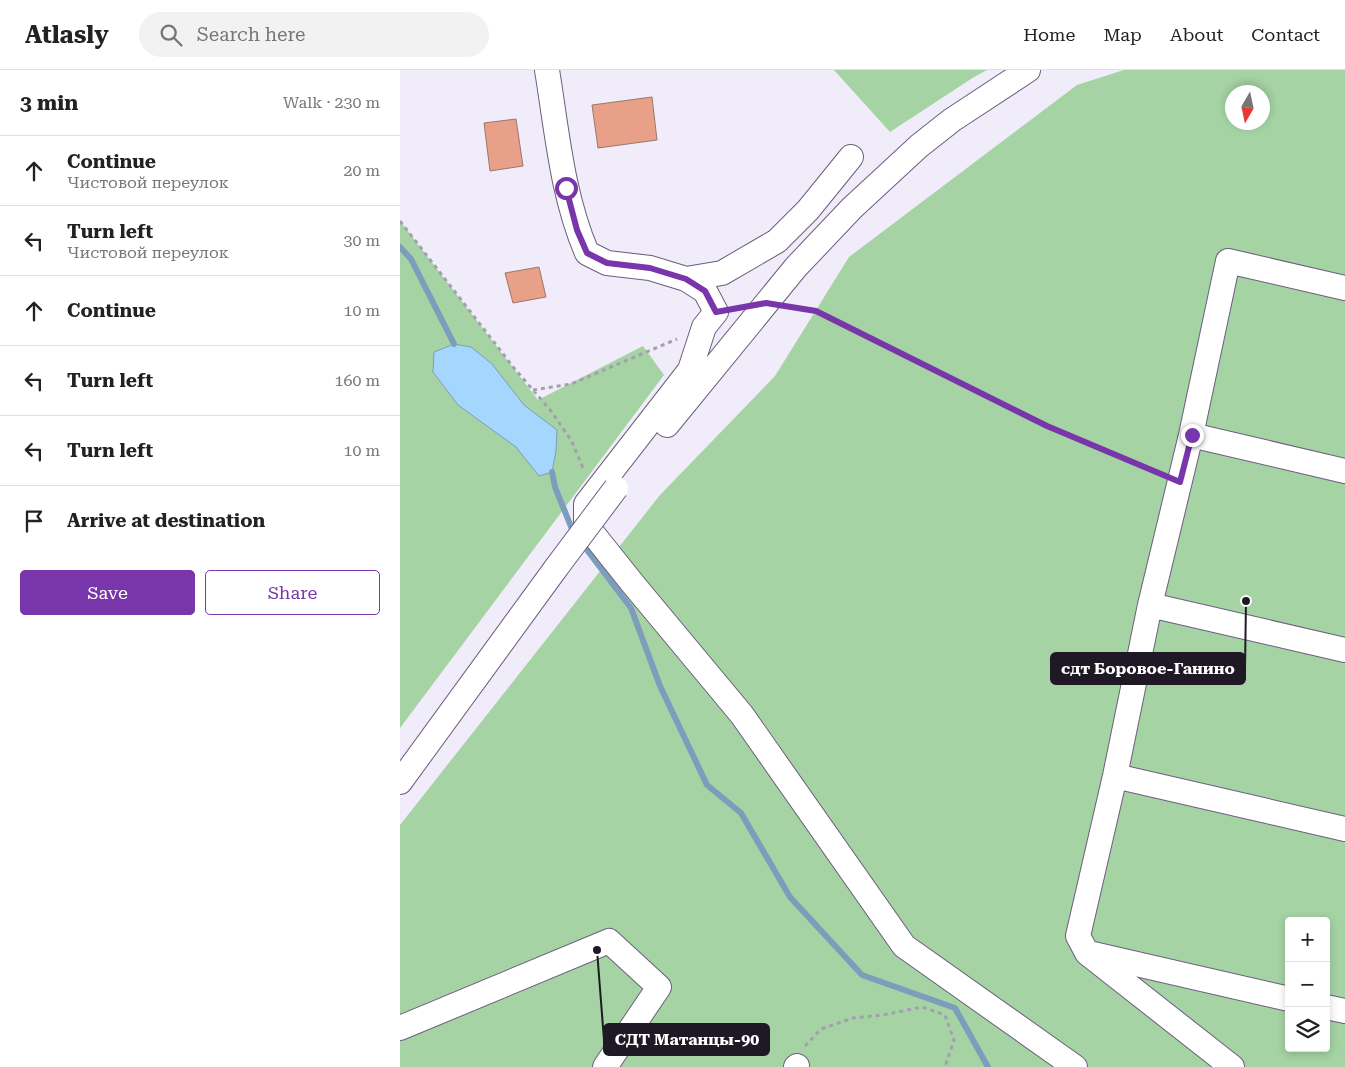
<!DOCTYPE html>
<meta charset="utf-8">
<style>
body{margin:0;font-family:"Roboto Serif",serif;background:#f2f2f2;color:#222}
.controls{position:absolute;right:15px;bottom:15px;display:grid;overflow:hidden;border-radius:5px;box-shadow:0 2px 8px #0003}
.controls button{width:45px;height:45px;display:grid;place-items:center;padding:0;border:0;border-bottom:1px solid #e0e0e0;background:#fff;color:#222;font:25px sans-serif}
.compass{position:absolute;left:825px;top:15px;width:45px;height:45px;border-radius:50%;background:#fff;box-shadow:0 2px 8px #0003;rotate:189deg}
.stop{position:absolute;width:15px;height:15px;margin:-11px;border:4px solid #7836aa;border-radius:50%;background:#fff}
.stop.end{background:#7836aa;border-color:#fff;box-shadow:0 1px 5px #0008}
.list{margin:0;padding:0;list-style:none}
h2{display:flex;justify-content:space-between;align-items:center;height:65px;margin:0;padding:0 20px;font-size:21px}
h2 small{font-size:16px;font-weight:400;color:#767676}
.list li{display:grid;grid-template-columns:32px 1fr auto;gap:15px;align-items:center;box-sizing:border-box;height:70px;padding:0 20px;border-top:1px solid #e0e0e0}
.list b{display:block;font-size:19px;white-space:nowrap}
.list p{margin:0;font-size:16px;white-space:nowrap;color:#767676}
.list em{font-size:16px;font-style:normal;color:#767676}
.actions{display:flex;gap:10px;padding:15px 20px}
.actions a{flex:1;padding:11px 0;border:1px solid #7836aa;border-radius:5px;text-align:center;font-size:18px;color:#7836aa}
.actions .main{background:#7836aa;color:#fff}
.icon{flex:none;width:28px;height:28px;fill:none;stroke:currentColor;stroke-width:2;stroke-linecap:round;stroke-linejoin:round}
.map{position:relative;flex:none;width:945px;height:997px;overflow:hidden}
header{display:flex;align-items:center;gap:30px;box-sizing:border-box;height:70px;padding:0 25px;background:#fff;border-bottom:1px solid #e0e0e0}
header strong{font-size:24px}
nav{display:flex;gap:28px;margin-inline-start:auto;font-size:18px}
.search{width:350px;height:45px;background:#f2f2f2;display:flex;align-items:center;gap:12px;box-sizing:border-box;padding:0 18px;border-radius:28px;color:#767676;font-size:19px}
main{display:flex}
aside{flex:1;background:#fff}
.map>svg:first-child{display:block}
.green{fill:#a5d3a4;fill-rule:evenodd}
.water{fill:#a5d6fd;stroke:#7d9dbc}
.lines{fill:none;stroke-linecap:round;stroke-linejoin:round}
.stream{stroke:#7d9dbc;stroke-width:6}
.building{fill:#e9a088;stroke:#9b776b}
.minor-casing{stroke:#6b5e7c;stroke-width:26}
.path{stroke:#a49fac;stroke-width:3;stroke-dasharray:4 4;stroke-linecap:butt}
.minor{stroke:#fff;stroke-width:24}
.minor-bridge-casing{stroke:#6b5e7c;stroke-width:26;stroke-linecap:butt}
.minor-bridge{stroke:#fff;stroke-width:24}
.route{stroke:#7836aa;stroke-width:6}
.leader{fill:none;stroke:#1f1926;stroke-width:2}
.callout-dot{fill:#1f1926;stroke:#fff;stroke-width:2}
.callout{fill:#1f1926;stroke:#1f1926;stroke-width:2}
.callout-label{font-size:16px;text-anchor:middle;font-weight:bold;fill:#fff}
</style>
<header>
<strong>Atlasly</strong>
<div class="search"><svg class="icon" aria-label="search" viewBox="0 0 24 24"><circle cx="10" cy="10" r="6"/><path d="M15 15l6 6"/></svg>Search here</div>
<nav><a>Home</a><a>Map</a><a>About</a><a>Contact</a></nav>
</header>
<main>
<aside>
<h2>3 min<small>Walk · 230 m</small></h2>
<ul class="list">
<li><svg class="icon" aria-label="ahead" viewBox="0 0 24 24"><path d="M12 20V5M6 11l6-6 6 6"/></svg><div><b>Continue</b><p>Чистовой переулок</p></div><em>20 m</em></li>
<li><svg class="icon" aria-label="left" viewBox="0 0 24 24"><path d="M17 20v-9H6M10 6l-5 5 5 5"/></svg><div><b>Turn left</b><p>Чистовой переулок</p></div><em>30 m</em></li>
<li><svg class="icon" aria-label="ahead" viewBox="0 0 24 24"><path d="M12 20V5M6 11l6-6 6 6"/></svg><div><b>Continue</b></div><em>10 m</em></li>
<li><svg class="icon" aria-label="left" viewBox="0 0 24 24"><path d="M17 20v-9H6M10 6l-5 5 5 5"/></svg><div><b>Turn left</b></div><em>160 m</em></li>
<li><svg class="icon" aria-label="left" viewBox="0 0 24 24"><path d="M17 20v-9H6M10 6l-5 5 5 5"/></svg><div><b>Turn left</b></div><em>10 m</em></li>
<li><svg class="icon" aria-label="arrive" viewBox="0 0 24 24"><path d="M6 21V4h12l-3 4 3 4H6"/></svg><div><b>Arrive at destination</b></div></li>
</ul>
<div class="actions"><a class="main">Save</a><a>Share</a></div>
</aside>
<div class="map">
<svg width="945" height="997" viewBox="0 0 945 997">
<rect width="100%" height="100%" fill="#f1ecfa"/>
<path class="green" d="M434,0h153l-13,7 -84,55z
M724,0h221v997h-945v-242l260,-330 115,-119 74,-119 228,-172zM832,22h30v30h-30zM889,851h37v127h-37z
M0,151l138,179 105,-54 21,29 -264,353z"/>
<path class="water" d="M54,274l17,3 21,17 32,41 33,25 -1,21 -4,21 -13,4 -23,-29 -58,-42 -25,-33 1,-20z"/>
<g class="lines">
<path class="stream" d="M0,177l11,12 43,85
M152,402l3,15 19,47
M181,472l50,66 29,78 47,99 34,28 49,84 72,78 93,33 33,59"/>
</g>
<path class="building" d="M252,27l5,43 -59,8 -6,-43z
M116,49l7,47 -33,5 -6,-48z
M139,197l7,30 -33,6 -8,-30z"/>
<g class="lines">
<g class="minor-casing">
<path id="minor" d="M147,0c10,61 15,125 40,183l20,10 43,5 36,11 19,12 11,21 -12,15 -14,43 -104,134v21l47,59 109,131 162,231 171,121
M286,209l36,-6 55,-32 31,-31 43,-53
M267,355l129,-158 56,-59 67,-62 33,-26 76,-50
M791,365l154,36
M750,535l195,45
M715,706l230,53
M0,712l156,-214
M693,884l196,45
M926,937l19,4
M0,958l209,-87 50,46 -54,80
M396,997l1,-1
M832,997l-145,-114 -9,-17 37,-160 35,-171 41,-170 37,-174 117,27"/>
</g>
<path class="path" d="M0,151l114,147 37,43 20,29 13,30
M391,237l24,4 232,115 113,47
M133,320l38,-6 106,-45
M405,976l16,-17 32,-11 30,-3 39,-8 23,8 9,25 -9,27"/>
<use href="#minor" class="minor"/>
<g class="minor-bridge-casing">
<path id="minor-bridge" d="M156,498l60,-80"/>
</g>
<use href="#minor-bridge" class="minor-bridge"/>
</g>
<g class="lines">
<path class="route" d="M166,118l11,42 10,23 20,10 43,5 36,11 19,12 11,21 50,-9 50,8 231,115 133,56 12,-47"/>
</g>
<path class="leader" d="M846 531L845 599M197 880L204 970"/>
<g class="callout-dot">
<circle cx="846" cy="531" r="5"/>
<circle cx="197" cy="880" r="5"/>
</g>
<g class="callout">
<rect x="651" y="583" width="194" height="31" rx="5"/>
<rect x="204" y="954" width="165" height="31" rx="5"/>
</g>
<g class="callout-label">
<text x="748" y="604">сдт Боровое-Ганино</text>
<text x="287" y="975">СДТ Матанцы-90</text>
</g>
</svg>
<div class="controls">
<button>+</button>
<button>−</button>
<button><svg class="icon" aria-label="layers" viewBox="0 0 24 24"><path d="M12 4l9 5-9 5-9-5zM3 14l9 5 9-5"/></svg></button>
</div>
<svg class="compass" viewBox="-18 -18 36 36"><path d="M0-13l5 13h-10z" fill="#e53935"/><path d="M0 13l5-13h-10z" fill="#767676"/></svg>
<div class="stop" style="left:166px;top:118px"></div>
<div class="stop end" style="left:792px;top:365px"></div>
</div>
</main>
